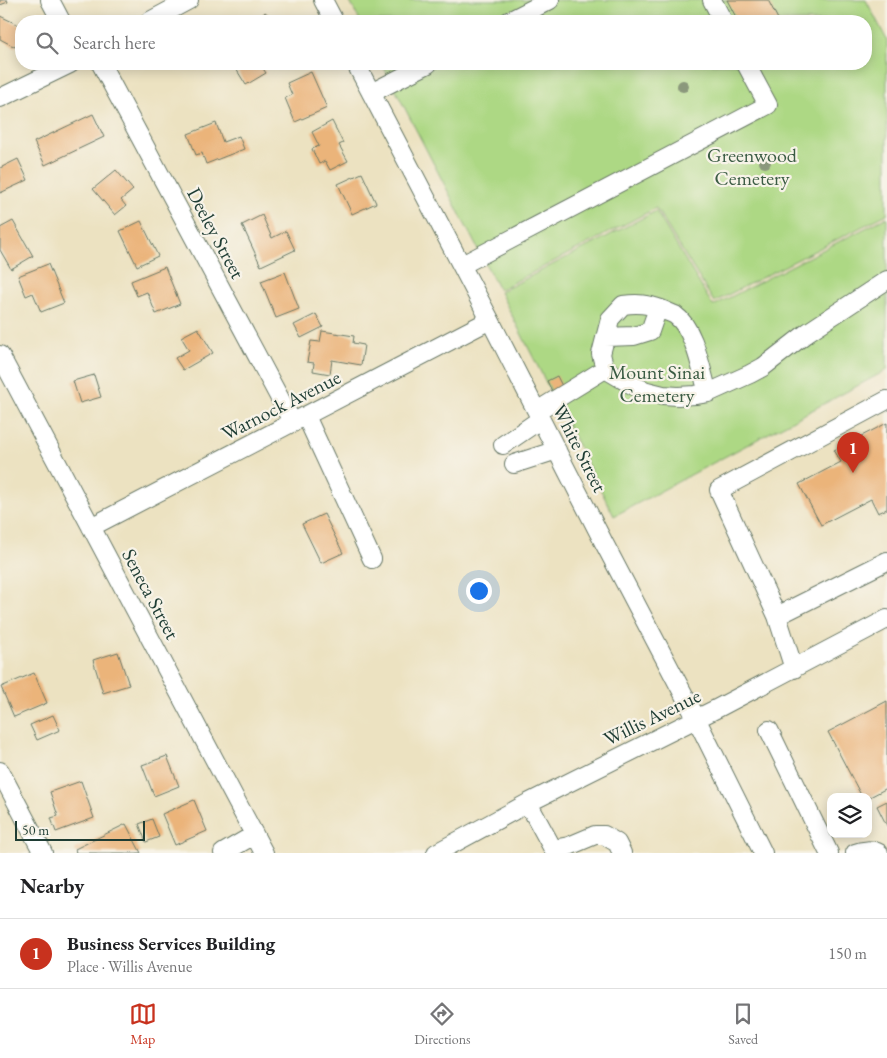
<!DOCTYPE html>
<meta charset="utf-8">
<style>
body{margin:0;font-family:"EB Garamond",serif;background:#f6f6f6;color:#202124}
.controls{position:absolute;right:15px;bottom:15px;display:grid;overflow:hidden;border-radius:10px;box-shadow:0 2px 12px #0003}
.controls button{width:45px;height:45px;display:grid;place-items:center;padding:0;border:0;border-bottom:1px solid #e0e0e0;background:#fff;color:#202124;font:25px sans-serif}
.scale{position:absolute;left:15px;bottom:12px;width:130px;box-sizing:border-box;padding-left:5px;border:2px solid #1f3d34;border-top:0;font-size:14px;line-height:18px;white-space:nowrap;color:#1f3d34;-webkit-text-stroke:4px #f7f3e8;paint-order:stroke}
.you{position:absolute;left:478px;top:590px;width:18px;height:18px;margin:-12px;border:4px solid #fff;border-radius:50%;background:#1a73e8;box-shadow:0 0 0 8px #1a73e833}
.badge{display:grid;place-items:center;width:32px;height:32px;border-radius:50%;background:#c8321e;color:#fff;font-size:16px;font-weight:700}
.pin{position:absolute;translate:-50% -41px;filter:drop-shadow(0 1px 2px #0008)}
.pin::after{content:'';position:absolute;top:26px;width:18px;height:15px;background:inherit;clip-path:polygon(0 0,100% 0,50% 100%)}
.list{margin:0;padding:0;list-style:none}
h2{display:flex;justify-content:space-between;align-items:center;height:65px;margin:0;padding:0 20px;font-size:21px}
h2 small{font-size:16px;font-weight:400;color:#757577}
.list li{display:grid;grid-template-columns:32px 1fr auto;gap:15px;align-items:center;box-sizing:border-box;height:70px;padding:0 20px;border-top:1px solid #e0e0e0}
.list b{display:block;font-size:19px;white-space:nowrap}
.list p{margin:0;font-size:16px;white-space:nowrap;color:#757577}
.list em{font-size:16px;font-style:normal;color:#757577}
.icon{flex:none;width:28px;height:28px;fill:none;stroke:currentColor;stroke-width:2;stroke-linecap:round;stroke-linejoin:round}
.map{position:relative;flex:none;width:887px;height:853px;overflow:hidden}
.search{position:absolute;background:#fff;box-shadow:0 2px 12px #0003;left:15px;right:15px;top:15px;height:55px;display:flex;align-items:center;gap:12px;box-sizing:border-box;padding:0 18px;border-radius:20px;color:#757577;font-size:19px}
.sheet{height:135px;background:#fff}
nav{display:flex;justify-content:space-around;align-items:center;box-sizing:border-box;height:70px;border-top:1px solid #e0e0e0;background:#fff;font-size:14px;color:#757577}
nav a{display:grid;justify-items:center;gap:2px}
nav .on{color:#c8321e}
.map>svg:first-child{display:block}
.green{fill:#add884;stroke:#668a5c}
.building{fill:#ebb47a}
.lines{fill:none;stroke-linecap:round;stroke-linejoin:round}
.minor-casing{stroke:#677765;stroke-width:20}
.minor{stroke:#fff;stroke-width:18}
.tree{fill:#8b987c}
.labels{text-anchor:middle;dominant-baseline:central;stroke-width:4.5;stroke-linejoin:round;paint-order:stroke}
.park-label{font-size:20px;fill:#3b5c44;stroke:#f7f3e8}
.street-label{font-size:20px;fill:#1f3d34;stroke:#f7f3e8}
</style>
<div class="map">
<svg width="887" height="853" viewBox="0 0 887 853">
<rect width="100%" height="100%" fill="#f7f3e8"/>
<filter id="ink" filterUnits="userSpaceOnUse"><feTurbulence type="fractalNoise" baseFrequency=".02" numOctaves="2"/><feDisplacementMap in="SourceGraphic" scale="10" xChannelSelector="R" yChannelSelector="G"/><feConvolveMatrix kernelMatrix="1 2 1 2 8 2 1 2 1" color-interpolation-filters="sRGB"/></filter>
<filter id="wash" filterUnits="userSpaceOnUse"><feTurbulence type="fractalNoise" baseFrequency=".0096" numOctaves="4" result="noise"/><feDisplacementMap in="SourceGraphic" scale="20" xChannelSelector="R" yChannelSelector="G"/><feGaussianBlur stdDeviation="1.12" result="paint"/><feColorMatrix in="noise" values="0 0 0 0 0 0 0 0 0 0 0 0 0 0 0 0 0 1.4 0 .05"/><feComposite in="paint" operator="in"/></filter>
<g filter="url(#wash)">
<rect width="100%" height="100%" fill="#ece2c1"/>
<path class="green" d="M349,0h517l21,40v174l-173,88 -58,-94 -157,82 -117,-226h484v-43h-506z
M656,211l57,95 174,-89v153l-273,146 -114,-224z"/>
<g id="blocks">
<path class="building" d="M0,0h7l1,2 -8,3z
M727,0h41l11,21h-41z
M265,12l11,9h-19z
M0,16l21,10v9l-6,12 -15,-8z
M233,64h27l6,9 -20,12z
M311,72l16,36 -32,14 -10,-24 7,-3 -5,-12z
M93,114l11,23 -59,28 -11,-23z
M332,121l11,22 -4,2 9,16 -18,9 -5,-9 -6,3 -7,-15 7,-3 -7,-14z
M216,123l7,19 16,-6 5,13 -38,15 -4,-11 -6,2 -8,-21z
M18,159l10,21 -28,13v-25z
M116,170l17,20 -12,10 5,6 -11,9 -22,-26z
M362,173l14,30 -24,11 -14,-30z
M262,215l10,23 14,-7 9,19 -34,16 -19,-41z
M13,221l20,35 -22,13 -11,-19v-22z
M141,221l17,35 -21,10 -17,-35z
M48,264l16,39 -23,9 -8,-19 -7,3 -8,-20z
M165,267l15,37 -24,10 -9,-22 -10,4 -6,-15z
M285,272l14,37 -23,9 -15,-37z
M316,314l7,13 -22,11 -7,-13z
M198,328l15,25 -30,17 -8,-12 14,-8 -8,-13z
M322,331l32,5 -1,7 11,2 -3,20 -29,-5 -2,14 -17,-3 1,-8 -7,-1 4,-21 9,1z
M94,375l7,22 -21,6 -7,-22z
M557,376l6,12 -11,3 -5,-10z
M887,423v86l-9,4 -7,-14 -50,26 -22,-41 42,-22 -7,-12z
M324,514l19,39 -22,10 -19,-39z
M118,652l11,33 -26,8 -10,-33z
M34,673l13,30 -33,14 -13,-30z
M887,701v87l-19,10v-1h-6l-34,-65z
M53,715l7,15 -23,10 -7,-15z
M167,756l12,30 -25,10 -12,-31z
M81,781l13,37 -38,14 -5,-14 7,-2 -8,-24z
M194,800l13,31 -32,14 -13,-31z
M887,801v25l-10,-20z
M152,819l7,18 -13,5 -7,-18z
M126,824l15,29h-65l-1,-4z"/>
</g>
</g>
<g filter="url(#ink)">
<use href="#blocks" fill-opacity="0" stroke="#677765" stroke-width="1"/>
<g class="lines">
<g class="minor-casing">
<path id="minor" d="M50,0l11,21
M323,0l11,21
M712,0l11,21
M150,21l39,-21
M509,21l41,-21
M101,64l192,359
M356,64l134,256 114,223 92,175 67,135
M371,93l57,-29
M0,98l70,-34
M462,265l306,-160 -22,-41
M605,337l29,-1 16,-5 8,-23
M0,355l264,498
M605,369l-4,-15 9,-35 13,-14c15,-2 24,-1 38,4 4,2 10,4 14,6 20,14 26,55 33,78
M537,411l68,-42 27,16 15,6 16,4 15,1 17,-1 13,-2 42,-19 13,-7 45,-35 79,-52
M306,416l66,143
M503,445l38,-26
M514,464l43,-14
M91,527l399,-207
M777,616l-58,-126 168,-90
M794,669l-17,-53 110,-55
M769,730l60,123
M0,771l43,82
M528,803l25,46 16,-3 26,-11h9l13,8 5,10
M223,853l31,-18
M436,853l92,-50 190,-95 169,-89
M855,853c7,-3 17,-4 24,0"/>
</g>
<use href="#minor" class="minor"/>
</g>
<g class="tree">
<circle cx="683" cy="86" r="6"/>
<circle cx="765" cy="162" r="6"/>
</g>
</g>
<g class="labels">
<g class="park-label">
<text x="752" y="155">Greenwood<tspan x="752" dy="23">Cemetery</tspan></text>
<text x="657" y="372">Mount Sinai<tspan x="657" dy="23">Cemetery</tspan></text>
</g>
<g class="street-label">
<text transform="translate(216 233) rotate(62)">Deeley Street</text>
<text transform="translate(281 405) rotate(-27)">Warnock Avenue</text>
<text transform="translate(580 448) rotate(63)">White Street</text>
<text transform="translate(151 594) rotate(62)">Seneca Street</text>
<text transform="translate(652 717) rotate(-26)">Willis Avenue</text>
</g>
</g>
</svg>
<div class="controls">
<button><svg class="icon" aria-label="layers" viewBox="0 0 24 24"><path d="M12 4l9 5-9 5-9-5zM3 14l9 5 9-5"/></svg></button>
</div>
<div class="scale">50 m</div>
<div class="you"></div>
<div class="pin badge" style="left:853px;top:473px">1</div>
<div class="search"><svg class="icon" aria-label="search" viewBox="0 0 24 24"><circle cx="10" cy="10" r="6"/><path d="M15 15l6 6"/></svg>Search here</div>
</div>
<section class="sheet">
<h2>Nearby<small></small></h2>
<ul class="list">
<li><span class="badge">1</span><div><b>Business Services Building</b><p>Place · Willis Avenue</p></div><em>150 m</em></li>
</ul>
</section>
<nav>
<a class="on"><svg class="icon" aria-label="map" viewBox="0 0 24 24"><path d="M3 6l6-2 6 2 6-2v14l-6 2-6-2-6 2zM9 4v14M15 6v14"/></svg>Map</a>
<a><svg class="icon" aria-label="directions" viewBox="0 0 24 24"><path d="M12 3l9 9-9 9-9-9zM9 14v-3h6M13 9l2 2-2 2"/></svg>Directions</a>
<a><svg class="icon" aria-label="saved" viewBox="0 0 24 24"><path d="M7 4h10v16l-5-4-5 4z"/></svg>Saved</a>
</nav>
